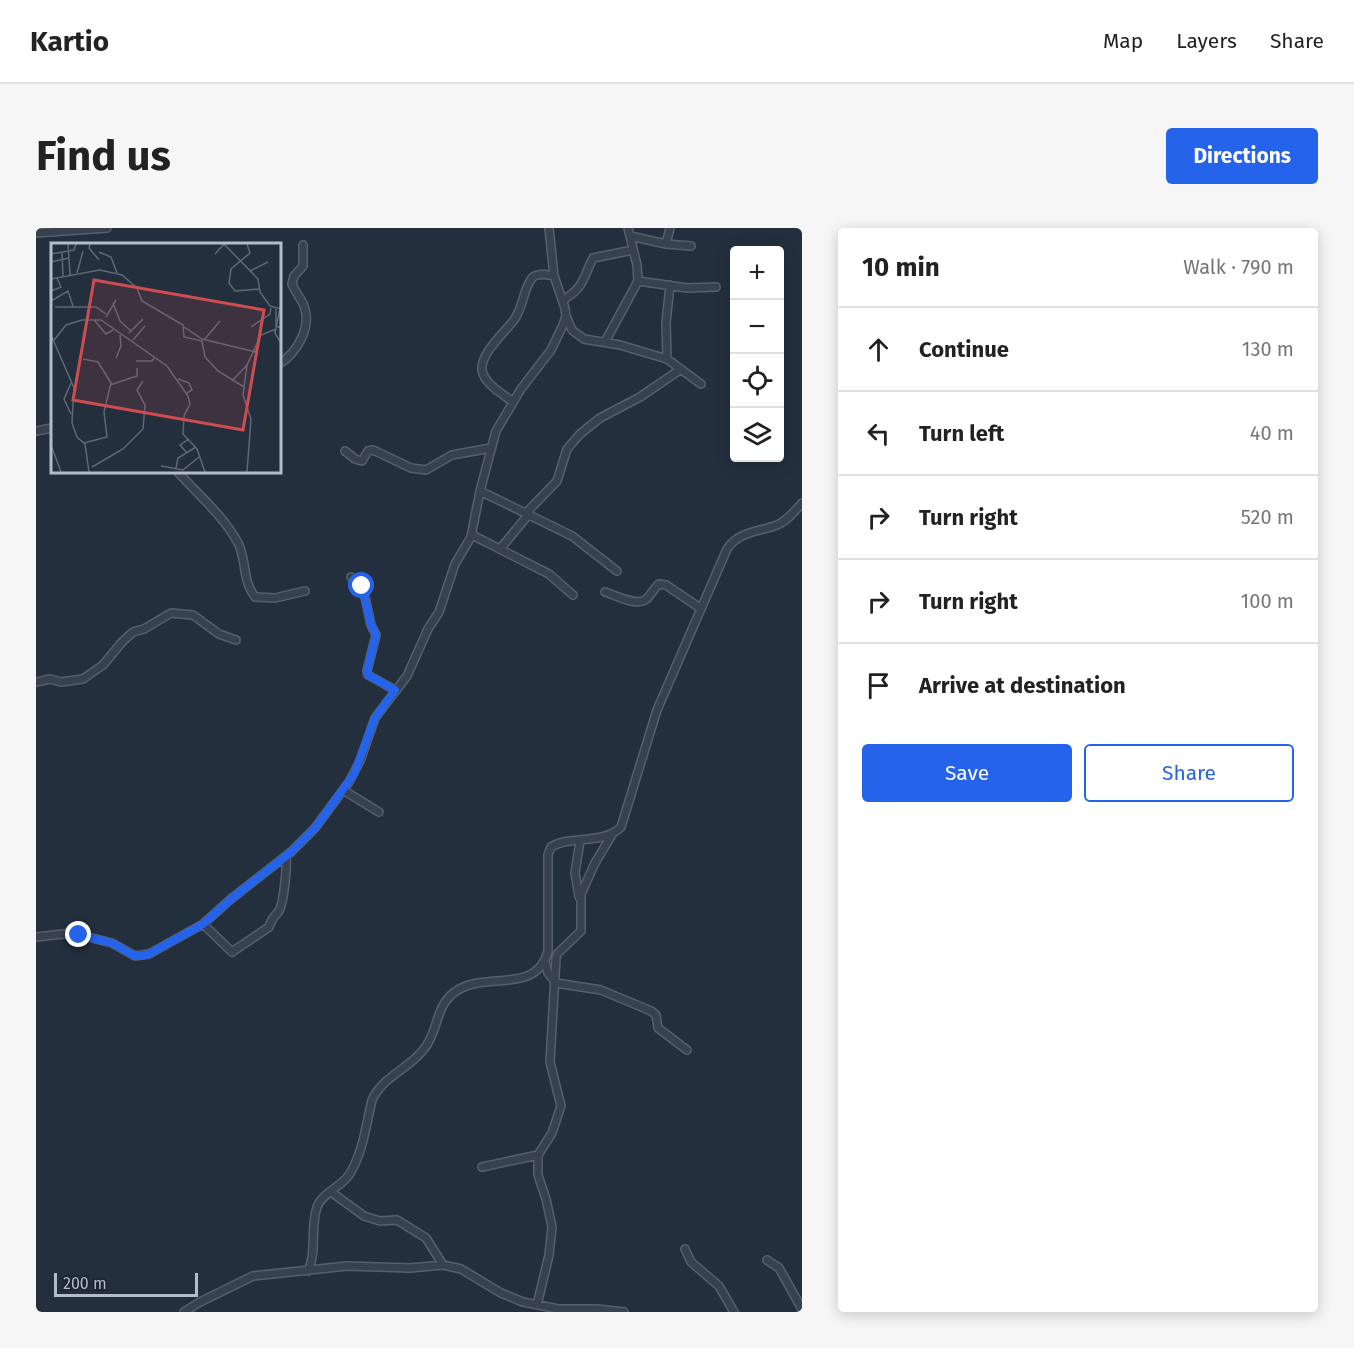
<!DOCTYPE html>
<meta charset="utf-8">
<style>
body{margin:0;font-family:"Fira Sans",sans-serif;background:#f6f6f6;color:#222}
.controls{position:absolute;right:18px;top:18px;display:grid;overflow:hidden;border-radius:6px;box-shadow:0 3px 15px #0003}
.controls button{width:54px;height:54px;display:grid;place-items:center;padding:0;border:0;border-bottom:2px solid #e0e0e0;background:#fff;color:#222;font:30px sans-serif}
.scale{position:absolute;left:18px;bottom:15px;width:144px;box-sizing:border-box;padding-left:6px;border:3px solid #b4bcc9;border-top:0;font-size:16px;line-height:21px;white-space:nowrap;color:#b4bcc9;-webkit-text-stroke:4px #1d2633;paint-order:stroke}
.stop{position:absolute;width:18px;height:18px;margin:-14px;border:4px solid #2563eb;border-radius:50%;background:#fff}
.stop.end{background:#2563eb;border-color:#fff;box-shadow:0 2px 6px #0008}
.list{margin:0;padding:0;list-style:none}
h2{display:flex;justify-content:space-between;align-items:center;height:78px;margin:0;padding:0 24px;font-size:26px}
h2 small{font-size:20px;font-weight:400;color:#767676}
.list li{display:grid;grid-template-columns:39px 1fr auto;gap:18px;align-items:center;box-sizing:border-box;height:84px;padding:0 24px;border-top:2px solid #e0e0e0}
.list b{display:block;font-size:22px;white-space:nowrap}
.list em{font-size:20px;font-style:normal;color:#767676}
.actions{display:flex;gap:12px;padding:18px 24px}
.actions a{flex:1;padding:14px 0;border:2px solid #2563eb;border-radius:6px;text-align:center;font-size:21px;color:#2563eb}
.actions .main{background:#2563eb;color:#fff}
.icon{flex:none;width:33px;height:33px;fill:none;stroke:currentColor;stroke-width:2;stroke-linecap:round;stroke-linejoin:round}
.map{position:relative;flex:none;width:766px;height:1084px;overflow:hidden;border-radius:6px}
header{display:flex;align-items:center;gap:36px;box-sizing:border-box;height:84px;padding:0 30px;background:#fff;border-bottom:2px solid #e0e0e0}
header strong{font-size:28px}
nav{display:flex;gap:33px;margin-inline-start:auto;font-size:21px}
.intro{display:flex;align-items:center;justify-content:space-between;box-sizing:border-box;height:144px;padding:0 36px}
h1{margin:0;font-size:42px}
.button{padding:15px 27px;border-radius:6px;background:#2563eb;color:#fff;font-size:21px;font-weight:700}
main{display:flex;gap:36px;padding:0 36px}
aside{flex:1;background:#fff;border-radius:6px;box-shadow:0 3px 15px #0003}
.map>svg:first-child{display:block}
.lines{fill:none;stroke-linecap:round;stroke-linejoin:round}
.minor-casing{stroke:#565f6c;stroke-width:10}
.minor{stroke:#38414e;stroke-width:7}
.route{stroke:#2563eb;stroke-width:8}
.inset-road{fill:none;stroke:#5e6776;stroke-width:1.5}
.view{fill:#ce4d50;fill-opacity:0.15;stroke:#ce4d50;stroke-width:3}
.inset-edge{fill:none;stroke:#b4bcc9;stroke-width:3}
</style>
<header>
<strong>Kartio</strong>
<nav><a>Map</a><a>Layers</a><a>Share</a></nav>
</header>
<div class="intro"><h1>Find us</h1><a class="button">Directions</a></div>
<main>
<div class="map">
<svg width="766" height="1084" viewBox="0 0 766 1084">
<rect width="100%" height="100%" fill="#242f3e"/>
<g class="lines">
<g class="minor-casing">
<path id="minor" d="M0,5l71,-5
M594,8l36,8 25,2
M630,16l4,-16
M602,53l49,7 29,-1
M527,72c21,-12 20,-22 30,-42l40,-8
M530,88l6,14 12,9 36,6 47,14 34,25
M569,114l33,-61 -1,-16 -9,-37
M631,131l-1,-36 4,-38
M243,136c18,-11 33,-37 25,-58 -3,-8 -9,-14 -12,-22l2,-8 9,-10v-21
M477,174c-10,-8 -29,-18 -31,-32 -2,-16 22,-37 32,-50 9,-12 9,-30 18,-42 6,-6 15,-3 22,-2
M0,203l16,-3
M309,223l10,8 7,2 6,-10 5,-1 38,18 15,2 26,-15 39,-7
M141,243c21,24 46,44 61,72 9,18 4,37 17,54l20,1 30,-7
M444,263l92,45 45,35
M490,285l31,-32 10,-32 13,-15 20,-16 40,-21 41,-28
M436,307l77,39 24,21
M464,321l29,-35
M315,349l12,11 8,37 5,10 -9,36 1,4 27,15
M569,364c10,3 30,14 40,8 6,-4 8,-11 14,-16l7,1 34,23
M0,454l14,-3 11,3 22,-3 20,-14 19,-23 11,-10 11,-3 27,-16 22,2 26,19 17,6
M307,562l36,22
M543,669l-4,-24 5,-32
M167,696l29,28 37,-25c2,-8 5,-10 10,-16 5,-9 8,-44 7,-54
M0,709l36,-4 40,10 23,13 14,-2 54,-30 28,-25 60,-47 24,-24 34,-46 11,-21 15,-43 32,-42 21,-47 11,-17 16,-48 16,-27 9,-46 16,-60 25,-42 30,-39 12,-25 3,-9 -1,-8 -11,-32 -5,-48
M509,734l3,11 8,10 45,7 50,21 5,4 2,13 29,22
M446,939l56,-12
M295,964l33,24 16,5 17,-1 29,18 17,27
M649,1021l6,13 28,24 15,26
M731,1032l12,8 23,41
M272,1043c9,-19 2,-43 9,-64 5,-14 24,-20 32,-32 14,-22 17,-50 23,-75 11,-24 37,-31 52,-51 18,-23 9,-50 42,-63 28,-11 72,5 82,-35v-96l3,-8c19,-12 52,-2 70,-20l36,-117 70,-161c12,-18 32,-17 50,-24 10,-4 18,-14 25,-22
M501,1077l12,-50 3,-28 -6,-28 -8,-24v-20l14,-22 9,-27 -11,-44 6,-104 2,-5 23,-22v-37l14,-31 18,-30
M148,1084l16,-10 53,-26 94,-10 63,2 33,-3 18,4 40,24 22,9 35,7h39l27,3"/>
</g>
<use href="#minor" class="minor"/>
</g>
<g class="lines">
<path class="route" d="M43,707l33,8 23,13h6l8,-2 54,-30 28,-25 60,-47 24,-24 39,-54 21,-56 20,-28 -27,-15 -1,-4 9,-36 -5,-10 -9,-39"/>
</g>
<g transform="translate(15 15)">
<rect width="230" height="230" fill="#242f3e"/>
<path class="inset-road" d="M17,1l2,31M39,1l-1,4 10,12M196,1l3,9 -19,16 -2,14 6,8 24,-2M11,9l1,24M48,9l12,5 6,16M0,11l23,-4 2,-6M164,11l9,-10 34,35 2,13 10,14 11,3M0,19l18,-4M199,28l18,-9M26,30l6,-22M0,36l49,-9 22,5 15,13 5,13 41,24 1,12 18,4 3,16 13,14 26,16M0,48l10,-4 -4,-9M0,58l17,-10 5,15M62,60l7,18 11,10M230,61l-6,29 6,10M4,64h41l10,7M225,66v17l5,2M55,74l10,-17M43,77l12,14 7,-4M133,84l18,12 54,13M200,84l19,-13 1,-6M78,90l14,-14M0,92l23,53 -2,35 5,14 8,7 4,28M3,97l12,-15 16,-5h19l66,46 21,30 2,8 -6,12 -1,18 14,15 8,23M82,97l12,-14M153,97l16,-19M65,115l5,-12 -1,-11M32,116l15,3 13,21 -7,29 3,25 -23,6M85,118h16l3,-4M127,136l11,4 3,7 -5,3M181,138l15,-16M20,140l-7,16 7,15M59,142l27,-9v-8M0,202l10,27M136,210l-7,-8 9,-6M110,223l22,4 16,-13M41,224l31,-18 20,-20 2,-24 -8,-15 6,-9M125,225l2,-10 18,-11M196,229l4,-53 -8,-24 4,-30 14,-30 15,-6"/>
<path class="view" d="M43,37l170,30 -21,120 -170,-30z"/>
<rect width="230" height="230" class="inset-edge"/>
</g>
</svg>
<div class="controls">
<button>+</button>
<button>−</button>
<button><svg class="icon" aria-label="locate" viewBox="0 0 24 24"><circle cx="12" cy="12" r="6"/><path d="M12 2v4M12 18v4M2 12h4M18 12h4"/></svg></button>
<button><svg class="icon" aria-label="layers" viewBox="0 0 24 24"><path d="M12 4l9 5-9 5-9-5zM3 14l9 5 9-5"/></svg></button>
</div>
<div class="scale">200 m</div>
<div class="stop" style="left:326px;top:358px"></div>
<div class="stop end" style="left:43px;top:707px"></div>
</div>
<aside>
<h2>10 min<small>Walk · 790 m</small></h2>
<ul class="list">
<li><svg class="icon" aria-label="ahead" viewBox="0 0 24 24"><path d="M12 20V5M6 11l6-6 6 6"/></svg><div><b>Continue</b></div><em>130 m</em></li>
<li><svg class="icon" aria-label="left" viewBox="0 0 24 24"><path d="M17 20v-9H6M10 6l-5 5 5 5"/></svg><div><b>Turn left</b></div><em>40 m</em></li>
<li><svg class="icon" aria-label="right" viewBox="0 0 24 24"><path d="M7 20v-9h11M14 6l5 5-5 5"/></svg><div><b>Turn right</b></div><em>520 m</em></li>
<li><svg class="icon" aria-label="right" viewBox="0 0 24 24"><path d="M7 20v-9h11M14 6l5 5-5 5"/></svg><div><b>Turn right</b></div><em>100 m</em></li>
<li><svg class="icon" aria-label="arrive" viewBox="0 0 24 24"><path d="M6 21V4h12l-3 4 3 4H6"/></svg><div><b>Arrive at destination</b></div></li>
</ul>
<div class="actions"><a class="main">Save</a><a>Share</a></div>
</aside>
</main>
